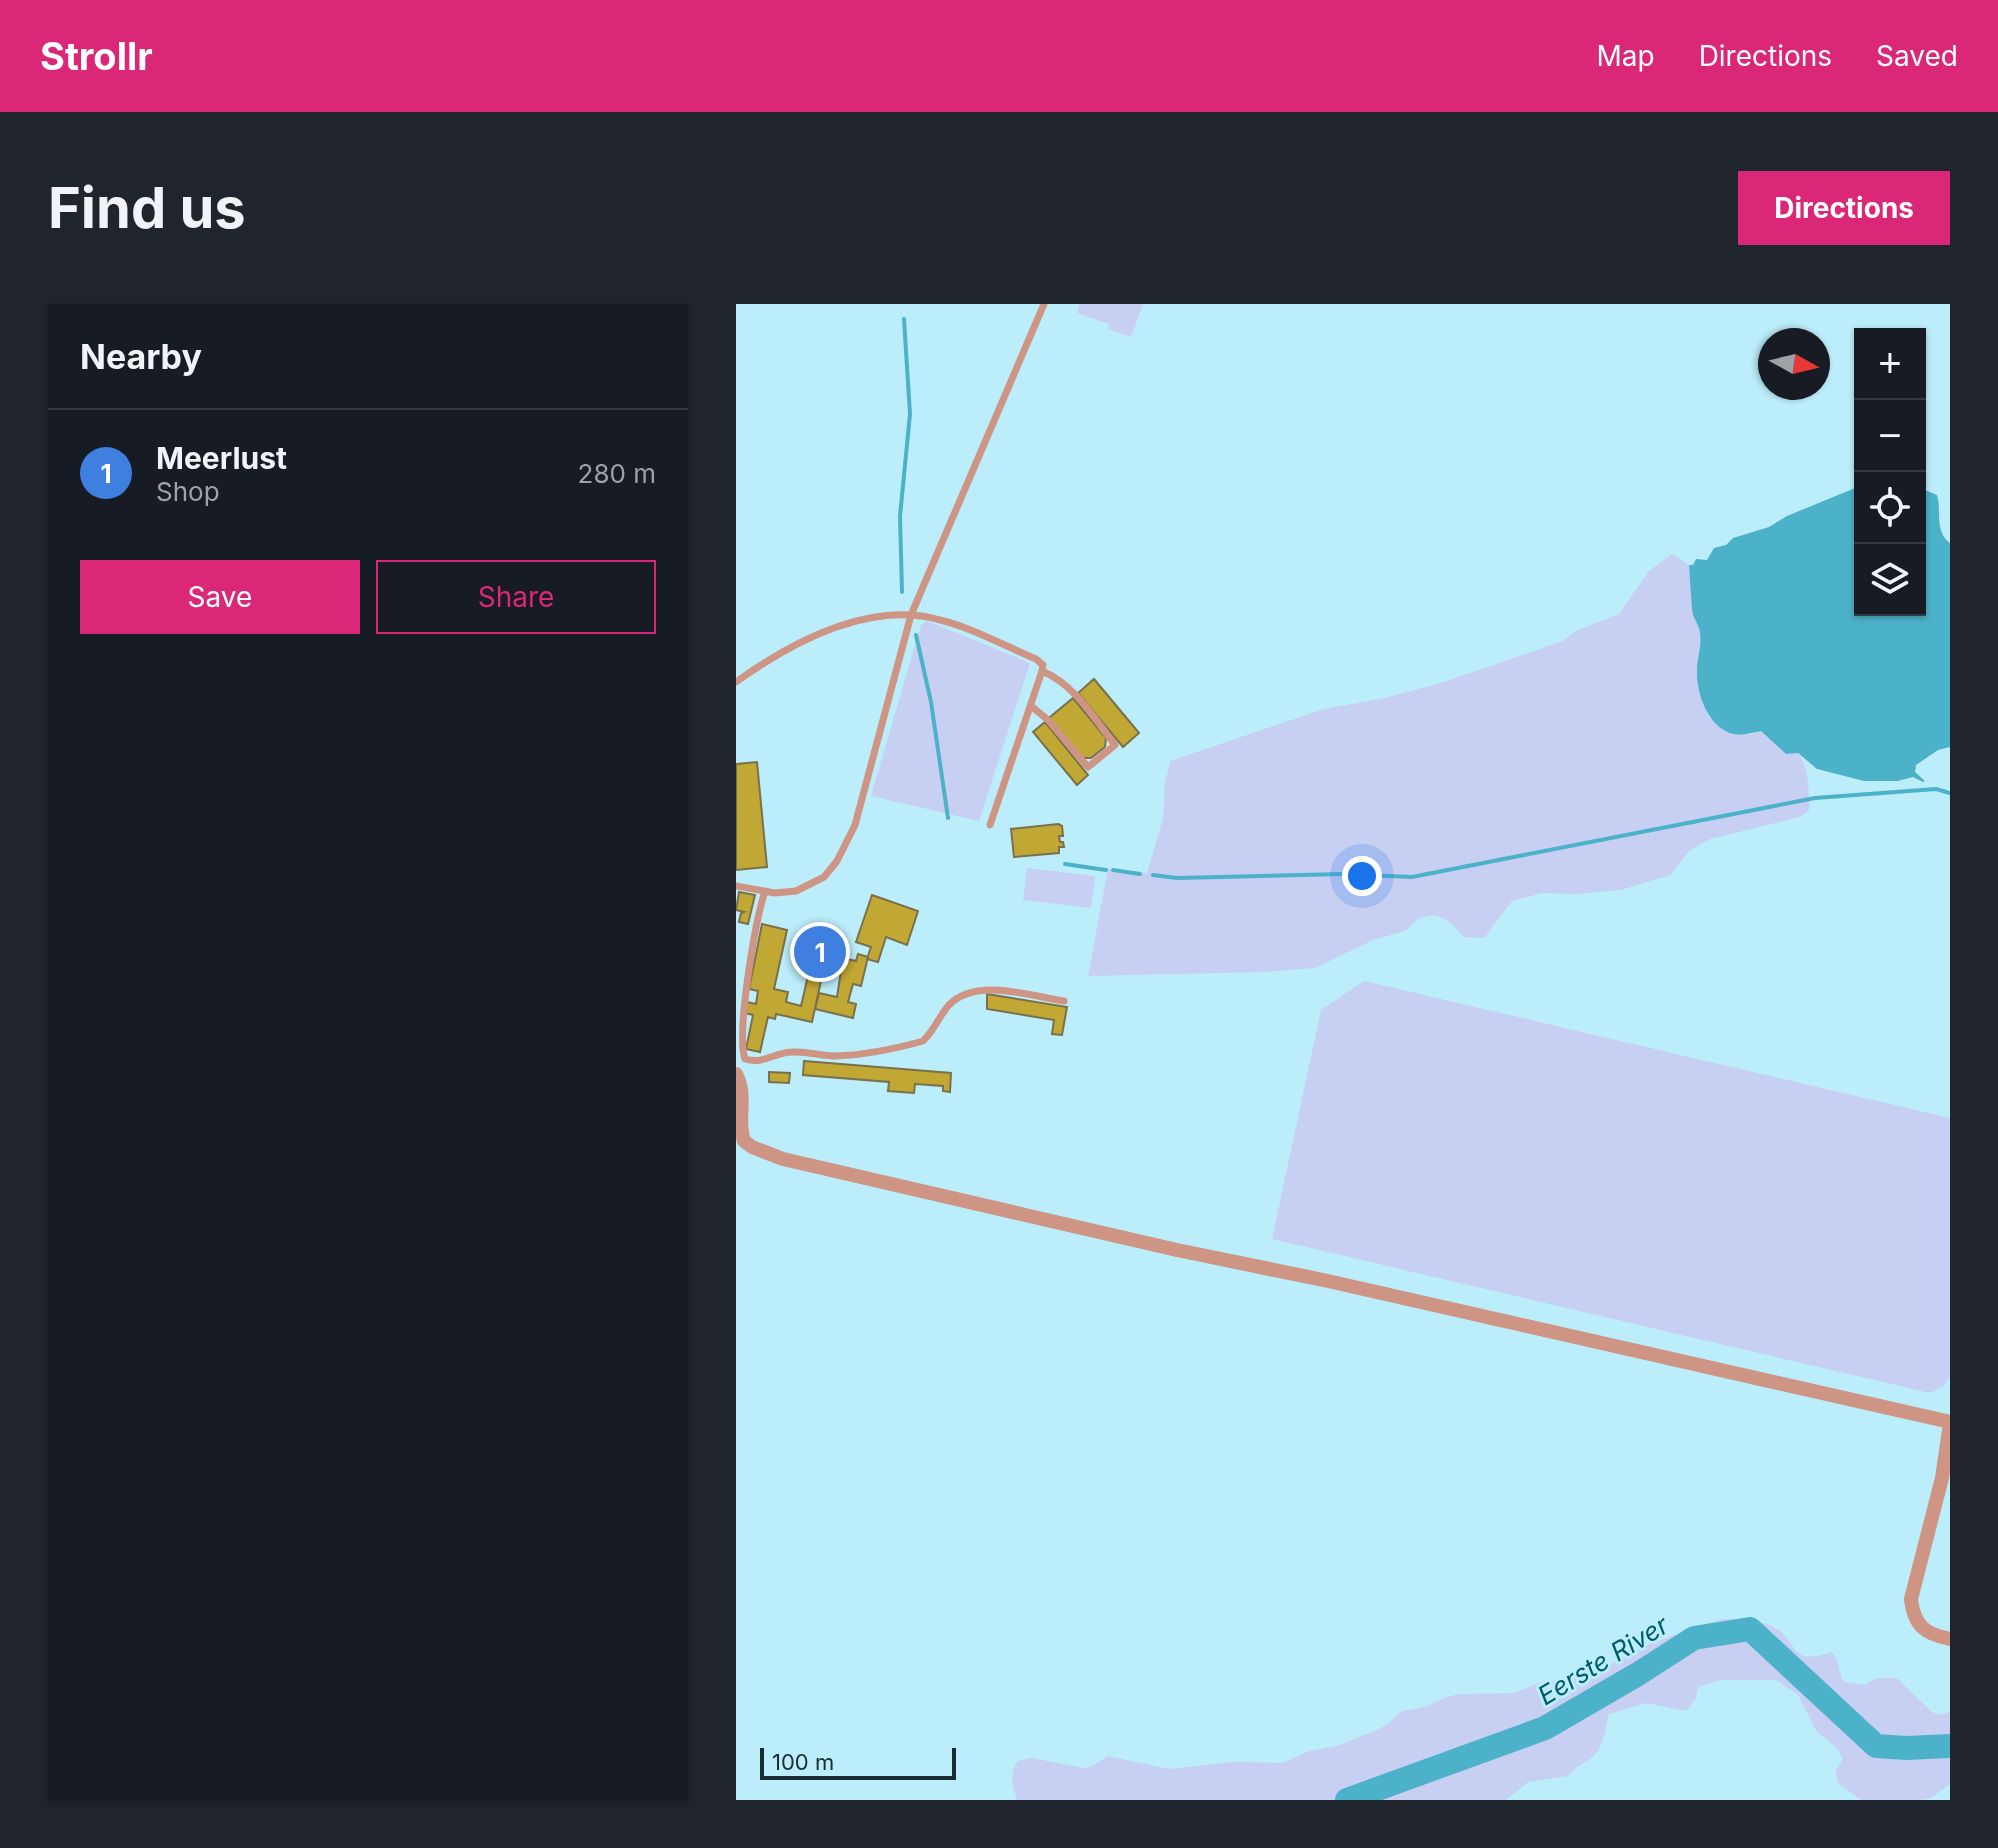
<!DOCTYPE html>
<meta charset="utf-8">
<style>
body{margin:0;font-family:Inter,sans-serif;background:#20242c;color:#f1f3f6}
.controls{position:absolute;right:24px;top:24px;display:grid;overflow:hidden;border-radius:0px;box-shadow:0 2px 6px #0004}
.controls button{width:72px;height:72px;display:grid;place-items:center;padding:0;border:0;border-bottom:2px solid #363941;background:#171b24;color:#f1f3f6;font:40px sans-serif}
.compass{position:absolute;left:1022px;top:24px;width:72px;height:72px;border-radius:50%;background:#171b24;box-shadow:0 2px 6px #0004;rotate:98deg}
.scale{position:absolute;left:24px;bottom:20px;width:196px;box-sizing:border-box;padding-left:8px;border:4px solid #192c31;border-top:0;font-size:22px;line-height:28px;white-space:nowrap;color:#192c31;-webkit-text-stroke:6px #bcedfa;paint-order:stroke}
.you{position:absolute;left:626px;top:572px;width:28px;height:28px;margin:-20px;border:6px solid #fff;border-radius:50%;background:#1a73e8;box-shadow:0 0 0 12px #1a73e833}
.badge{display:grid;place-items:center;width:52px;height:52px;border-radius:50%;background:#db2777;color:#fff;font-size:26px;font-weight:700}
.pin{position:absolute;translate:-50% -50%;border:4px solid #fff;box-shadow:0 2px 8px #0006}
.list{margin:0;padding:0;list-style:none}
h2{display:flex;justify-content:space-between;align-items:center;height:104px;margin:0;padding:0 32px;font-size:34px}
h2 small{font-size:26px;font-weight:400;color:#9ea1a6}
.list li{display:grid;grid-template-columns:52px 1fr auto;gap:24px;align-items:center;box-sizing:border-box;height:128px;padding:0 32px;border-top:2px solid #363941}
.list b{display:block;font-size:30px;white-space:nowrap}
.list p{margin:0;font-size:26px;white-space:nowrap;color:#9ea1a6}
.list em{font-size:26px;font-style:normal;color:#9ea1a6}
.actions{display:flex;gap:16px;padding:24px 32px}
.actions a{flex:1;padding:18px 0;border:2px solid #db2777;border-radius:0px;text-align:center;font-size:28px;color:#db2777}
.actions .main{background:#db2777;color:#fff}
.icon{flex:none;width:44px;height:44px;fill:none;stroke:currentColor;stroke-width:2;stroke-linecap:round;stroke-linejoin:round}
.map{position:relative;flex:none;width:1214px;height:1496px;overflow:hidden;border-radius:0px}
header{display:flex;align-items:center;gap:48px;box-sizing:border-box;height:112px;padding:0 40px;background:#db2777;color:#fff}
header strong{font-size:38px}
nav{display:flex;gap:44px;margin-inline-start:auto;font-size:28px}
.intro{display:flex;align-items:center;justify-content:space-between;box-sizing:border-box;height:192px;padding:0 48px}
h1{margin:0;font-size:56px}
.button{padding:20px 36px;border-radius:0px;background:#db2777;color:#fff;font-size:28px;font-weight:700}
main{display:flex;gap:48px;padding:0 48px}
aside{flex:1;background:#171b24;border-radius:0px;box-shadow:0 2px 6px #0004}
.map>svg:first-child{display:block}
.green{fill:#c7cff2}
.water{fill:#4cb2ca}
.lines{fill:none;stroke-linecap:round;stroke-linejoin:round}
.stream{stroke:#4cb2ca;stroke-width:4}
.river{stroke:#4cb2ca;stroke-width:24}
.building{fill:#c1a734;stroke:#79704c;stroke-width:2}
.service{stroke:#ce9484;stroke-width:7}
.minor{stroke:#ce9484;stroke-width:14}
.labels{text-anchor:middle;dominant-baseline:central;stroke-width:6;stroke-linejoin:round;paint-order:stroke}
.water-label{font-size:26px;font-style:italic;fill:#005c6d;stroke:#bcedfa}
</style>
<header>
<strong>Strollr</strong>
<nav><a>Map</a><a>Directions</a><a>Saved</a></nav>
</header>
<div class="intro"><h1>Find us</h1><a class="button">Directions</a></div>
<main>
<aside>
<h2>Nearby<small></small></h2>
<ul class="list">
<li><span class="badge" style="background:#3f7fe0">1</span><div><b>Meerlust</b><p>Shop</p></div><em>280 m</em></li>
</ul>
<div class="actions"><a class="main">Save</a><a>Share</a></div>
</aside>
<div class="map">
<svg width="1214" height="1496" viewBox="0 0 1214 1496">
<rect width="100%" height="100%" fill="#bcedfa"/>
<path class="green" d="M344,0h63l-12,33 -23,-8 1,-5 -32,-11z
M936,250l17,11 5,51 6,17v28l-4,10 12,45 15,13 26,6 12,-4 25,23 12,-1c10,12 12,42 11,58l-10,6 -89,22 -21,12 -19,24 -49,15 -45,4 -34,-1 -30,8 -28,37 -20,-1 -13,-14 -15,-8 -17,3 -14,13 -32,9 -58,28 -51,4 -176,4 20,-107 39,4 16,-54 2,-36 5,-22 154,-52 61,-11 59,-16 119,-41 13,-10 43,-17 30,-43z
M191,317l103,42 -51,158 -108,-25 50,-171z
M291,564l68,8 -4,32 -68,-8z
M628,677l586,137v258l-6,10 -14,7 -658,-154 49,-229z
M985,1315c16,0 37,0 52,8 28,15 14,40 59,25 9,9 5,20 12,30l20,3 13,-7h20l35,34 6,3 12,-3v72l-19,14 -12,2h-58l-22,-16 -4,-13 8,-12 -6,-11 -21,-17 -18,-36 -22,-15h-56l-22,7 -3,13 -9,11 -40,-8 -37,11c-3,11 -5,28 -12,38 -6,9 -20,12 -29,24l-40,6 -22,18h-489c-4,-14 -9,-26 1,-39l13,-3 53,10 7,-1 17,-11 61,13 63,-7 51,1 26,-12 28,-5 40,-16 12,-7 11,-11 28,-6 18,-9 14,-3 54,-1 25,-10 51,-8 59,-31z"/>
<path class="water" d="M1124,182v124h60v-122l17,7c5,17 -3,36 13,48v204l-12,3 -22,15 -1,7 10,9 -2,1 -10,-5 -15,4h-34l-47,-12 -19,-16 -12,1 -25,-23c-11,2 -20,6 -31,2 -23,-8 -34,-41 -33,-63 0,-12 5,-24 3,-37 -1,-9 -8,-16 -8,-24 -1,-13 -2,-29 -3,-44h4l3,-6 11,1 7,-12 12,-3 7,-7 36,-11 18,-11z"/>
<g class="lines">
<path class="stream" d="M166,288l-2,-76 10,-102 -6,-95
M180,331l15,67 17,116
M329,560l41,6
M377,566l27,4
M417,571l24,3 166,-4 69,3 403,-79 121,-9 14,4"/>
<path class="river" d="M611,1496l198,-72 93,-54 56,-36 56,-9 126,117 30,2 44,-2"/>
</g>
<path class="building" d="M358,375l45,54 -16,14 -45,-54z
M337,394l33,40 -1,9 -14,11h-9l-33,-40z
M309,418l43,53 -11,10 -44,-53z
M21,458l10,105 -31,3v-106z
M322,520l4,2 1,10h-4l1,6h3l1,5h-5v6l-45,4 -3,-28z
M3,588l16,3 -7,29 -9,-2 2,-9 3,-1 -8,-2z
M136,591l46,16 -11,34 -21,-8 -8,25 -11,-3 4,-12 -15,-5z
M26,620l25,6 -13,59 14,3 -2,10 15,4 15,-65 13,3 -17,78 -36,-8 -1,5 -7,-2 -8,35 -14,-3 7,-34 -8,-2 2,-11 9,2 2,-13 -9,-2z
M122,650l10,3 -7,29 -8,-2 -5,18 8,2 -3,14 -38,-9 4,-16 18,4 6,-39 13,3z
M251,690l80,13 -5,28 -10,-1 2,-14 -67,-11z
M68,757l147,12 -1,19 -7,-1v-5l-28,-2 -1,9 -26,-2 1,-9 -86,-7z
M33,768l21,1 -1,10 -20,-1z"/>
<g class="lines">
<path class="service" d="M0,378c56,-40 133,-82 204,-62 33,8 65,26 96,39l7,6 -1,6 -52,154
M295,402l17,14 40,47 27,-22c-21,-27 -41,-61 -73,-74
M0,582l39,7 21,-2 28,-14 13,-16 18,-36 56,-210 133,-311
M29,587c-10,31 -29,143 -20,168 19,6 29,-7 48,-7 14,-1 29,4 43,4 27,-1 62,-8 87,-15 11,-10 16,-25 26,-36 27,-28 81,-9 115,-4"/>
<path class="minor" d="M0,770c12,22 0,45 8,67l8,6 31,12 394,91 151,31 622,141
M1214,1119l-8,55 -31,121c3,27 14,35 39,40"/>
</g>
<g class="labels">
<g class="water-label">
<text transform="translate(867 1356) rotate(-31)">Eerste River</text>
</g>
</g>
</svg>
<div class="controls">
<button>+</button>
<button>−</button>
<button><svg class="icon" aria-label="locate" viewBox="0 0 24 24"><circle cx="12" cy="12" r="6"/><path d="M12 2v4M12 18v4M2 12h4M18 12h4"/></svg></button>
<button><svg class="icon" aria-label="layers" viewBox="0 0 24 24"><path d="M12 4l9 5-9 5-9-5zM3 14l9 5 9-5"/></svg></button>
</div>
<svg class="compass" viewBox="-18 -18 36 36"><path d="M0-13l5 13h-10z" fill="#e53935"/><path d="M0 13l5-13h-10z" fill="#9ea1a6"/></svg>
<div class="scale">100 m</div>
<div class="you"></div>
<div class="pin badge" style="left:84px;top:648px;background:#3f7fe0">1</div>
</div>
</main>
